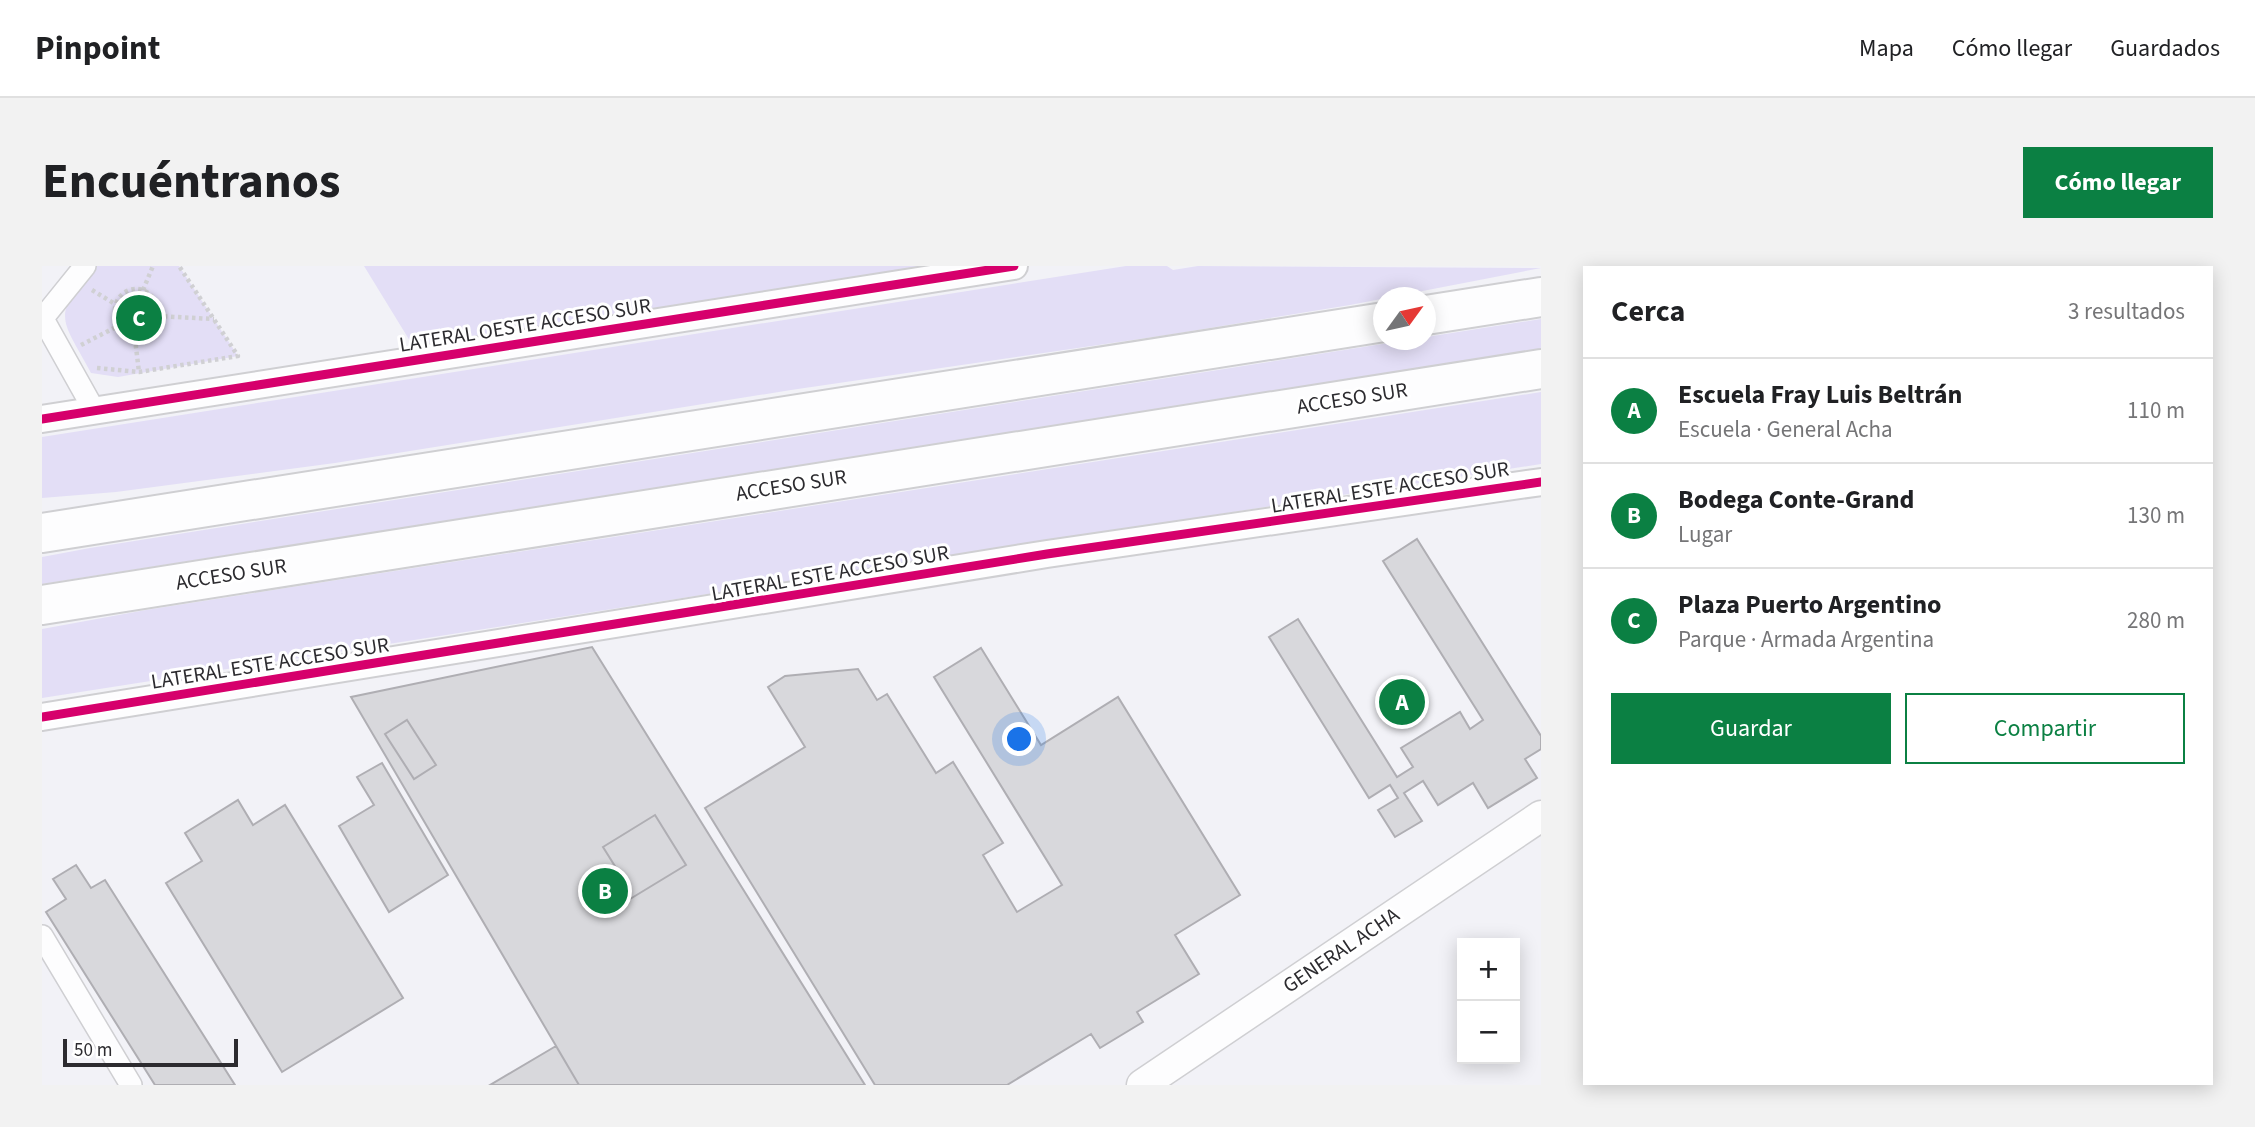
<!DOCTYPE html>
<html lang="es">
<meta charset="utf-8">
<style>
body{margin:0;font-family:"Source Sans 3",sans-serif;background:#f2f2f2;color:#202124}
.controls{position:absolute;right:21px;bottom:21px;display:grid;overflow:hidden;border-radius:0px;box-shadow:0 4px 18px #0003}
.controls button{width:63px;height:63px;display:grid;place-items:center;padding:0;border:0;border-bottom:2px solid #e0e0e0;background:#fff;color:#202124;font:35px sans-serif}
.compass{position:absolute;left:1331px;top:21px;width:63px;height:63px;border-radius:50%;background:#fff;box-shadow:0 4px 18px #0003;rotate:57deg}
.scale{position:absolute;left:21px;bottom:18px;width:175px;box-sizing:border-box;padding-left:7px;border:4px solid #2c2b2f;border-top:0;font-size:19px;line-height:24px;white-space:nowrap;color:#2c2b2f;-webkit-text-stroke:5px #fff;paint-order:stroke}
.you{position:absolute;left:978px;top:474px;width:24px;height:24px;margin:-18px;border:5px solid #fff;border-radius:50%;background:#1a73e8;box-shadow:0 0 0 10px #1a73e833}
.badge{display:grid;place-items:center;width:46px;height:46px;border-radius:50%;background:#0b8043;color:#fff;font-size:23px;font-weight:700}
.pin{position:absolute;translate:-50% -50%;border:4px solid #fff;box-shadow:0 2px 7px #0006}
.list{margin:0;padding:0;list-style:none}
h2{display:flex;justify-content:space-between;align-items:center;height:91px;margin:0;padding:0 28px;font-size:30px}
h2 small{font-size:23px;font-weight:400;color:#757577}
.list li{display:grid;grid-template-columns:46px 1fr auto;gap:21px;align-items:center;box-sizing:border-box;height:105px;padding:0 28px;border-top:2px solid #e0e0e0}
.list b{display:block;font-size:26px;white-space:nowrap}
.list p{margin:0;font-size:23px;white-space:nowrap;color:#757577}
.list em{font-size:23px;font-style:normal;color:#757577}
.actions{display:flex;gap:14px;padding:21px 28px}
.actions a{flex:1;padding:16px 0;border:2px solid #0b8043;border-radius:0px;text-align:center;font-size:24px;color:#0b8043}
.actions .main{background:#0b8043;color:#fff}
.map{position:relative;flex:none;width:1499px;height:819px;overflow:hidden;border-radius:0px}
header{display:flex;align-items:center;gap:42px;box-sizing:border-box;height:98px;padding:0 35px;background:#fff;border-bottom:2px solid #e0e0e0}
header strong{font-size:33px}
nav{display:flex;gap:38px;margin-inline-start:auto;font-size:24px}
.intro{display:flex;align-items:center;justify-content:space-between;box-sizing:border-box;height:168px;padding:0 42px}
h1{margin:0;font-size:49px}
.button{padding:18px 32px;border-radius:0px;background:#0b8043;color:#fff;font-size:24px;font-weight:700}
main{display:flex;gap:42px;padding:0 42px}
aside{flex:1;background:#fff;border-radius:0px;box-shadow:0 4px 18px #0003}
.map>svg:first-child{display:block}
.green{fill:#e3def6}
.building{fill:#d8d8dc;stroke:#afaeb3;stroke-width:2}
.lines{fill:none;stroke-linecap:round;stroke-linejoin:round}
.minor-casing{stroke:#cfcfd2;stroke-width:24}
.tertiary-casing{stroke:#cfcfd2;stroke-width:30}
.secondary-casing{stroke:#cfcfd2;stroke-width:33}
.motorway-casing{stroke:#cfcfd2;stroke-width:42}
.path{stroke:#d0d0d3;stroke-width:4.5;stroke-dasharray:3.5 3.5;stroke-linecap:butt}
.minor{stroke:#fdfdfe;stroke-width:21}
.tertiary{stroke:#fdfdfe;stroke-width:26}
.secondary{stroke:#fdfdfe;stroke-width:30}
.motorway{stroke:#fdfdfe;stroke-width:38}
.cycleway-casing{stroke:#fff;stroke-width:13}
.cycleway{stroke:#d6006c;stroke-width:9}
.labels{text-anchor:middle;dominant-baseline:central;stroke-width:6;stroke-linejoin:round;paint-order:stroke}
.street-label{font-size:21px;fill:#2c2b2f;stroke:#fff}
</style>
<header>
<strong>Pinpoint</strong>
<nav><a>Mapa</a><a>Cómo llegar</a><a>Guardados</a></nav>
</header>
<div class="intro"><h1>Encuéntranos</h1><a class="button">Cómo llegar</a></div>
<main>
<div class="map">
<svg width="1499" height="819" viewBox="0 0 1499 819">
<rect width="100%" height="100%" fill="#f2f2f7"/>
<path class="green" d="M52,0h85l59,90 -120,21 -27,-4c-30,-56 -40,-55 3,-107z
M322,0h582l-525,93z
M1084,0h41l6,4 25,-4 343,2 -191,37 -183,30 -376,55 -456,73 -219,29 -74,6v-61z
M1499,53v31l-1499,234v-27l48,-9z
M1499,126v72l-1499,234v-69l104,-19z"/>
<path class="building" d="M1375,273l124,197v13l-16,10 12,19 -49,30 -15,-25 -35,22 -15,-24 -19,12 18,28 -27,16 -17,-27 20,-12 -8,-13 -21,13 -100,-161 29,-18 99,158 16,-10 -12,-19 59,-36 10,17 13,-9 -100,-159z
M550,381l273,438h-286l-228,-388z
M939,382l60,97 77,-48 122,198 -65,40 24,39 -62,38 6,10 -43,26 -9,-14 -84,51h-132l-170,-277 100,-61 -37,-60 17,-11 73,-7 19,31 10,-6 49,79 17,-11 50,81 -20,12 34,57 45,-27 -128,-208z
M365,454l29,45 -22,14 -29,-45z
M340,497l66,112 -59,37 -50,-86 35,-21 -17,-28z
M196,534l15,25 32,-20 118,193 -121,74 -116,-189 36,-22 -17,-28z
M613,549l31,50 -79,48 -11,-17 27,-17 -20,-32z
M34,599l15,23 14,-8 130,205h-80l-109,-173 20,-13 -13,-20z
M514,780l23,39h-89z"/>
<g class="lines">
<g class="minor-casing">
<path id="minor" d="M0,51l52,93
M1,52l42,-52
M0,670l89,149"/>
</g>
<g class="tertiary-casing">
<path id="tertiary" d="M0,153l972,-153
M0,451l1005,-163 494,-72"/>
</g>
<g class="secondary-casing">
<path id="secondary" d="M1100,819l399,-269"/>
</g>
<g class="motorway-casing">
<path id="motorway" d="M1384,49l115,-18
M0,267l1342,-211
M0,339l1499,-236"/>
</g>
<path class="path" d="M73 44a21 21 0 1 1 42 0a21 21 0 1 1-42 0Z
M50,24l23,14
M101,24l10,-24
M115,50l57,3
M92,65l5,41
M39,79l39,-20
M55,102l42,4 99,-16 -59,-90"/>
<use href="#minor" class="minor"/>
<use href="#tertiary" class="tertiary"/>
<use href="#secondary" class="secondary"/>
<use href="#motorway" class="motorway"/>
<g class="cycleway-casing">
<path id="cycleway" d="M0,153l972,-153
M0,451l1005,-163 494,-72"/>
</g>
<use href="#cycleway" class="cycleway"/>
</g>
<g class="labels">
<g class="street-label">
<text transform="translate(483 59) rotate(-9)">LATERAL OESTE ACCESO SUR</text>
<text transform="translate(1310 132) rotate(-9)">ACCESO SUR</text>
<text transform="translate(749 219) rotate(-9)">ACCESO SUR</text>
<text transform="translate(1348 221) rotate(-9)">LATERAL ESTE ACCESO SUR</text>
<text transform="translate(788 307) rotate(-10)">LATERAL ESTE ACCESO SUR</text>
<text transform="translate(189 308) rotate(-9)">ACCESO SUR</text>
<text transform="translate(228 397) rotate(-9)">LATERAL ESTE ACCESO SUR</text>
<text transform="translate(1299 684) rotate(-34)">GENERAL ACHA</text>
</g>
</g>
</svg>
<div class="controls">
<button>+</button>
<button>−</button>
</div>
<svg class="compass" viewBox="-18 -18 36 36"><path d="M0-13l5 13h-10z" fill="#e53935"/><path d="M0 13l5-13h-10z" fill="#757577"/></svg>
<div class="scale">50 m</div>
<div class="you"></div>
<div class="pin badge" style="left:1360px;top:436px">A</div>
<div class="pin badge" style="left:563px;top:625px">B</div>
<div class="pin badge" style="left:97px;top:52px">C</div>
</div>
<aside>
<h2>Cerca<small>3 resultados</small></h2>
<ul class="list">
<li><span class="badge">A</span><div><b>Escuela Fray Luis Beltrán</b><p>Escuela · General Acha</p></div><em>110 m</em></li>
<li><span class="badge">B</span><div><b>Bodega Conte-Grand</b><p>Lugar</p></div><em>130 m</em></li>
<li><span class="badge">C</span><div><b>Plaza Puerto Argentino</b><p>Parque · Armada Argentina</p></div><em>280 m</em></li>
</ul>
<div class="actions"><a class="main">Guardar</a><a>Compartir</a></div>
</aside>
</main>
